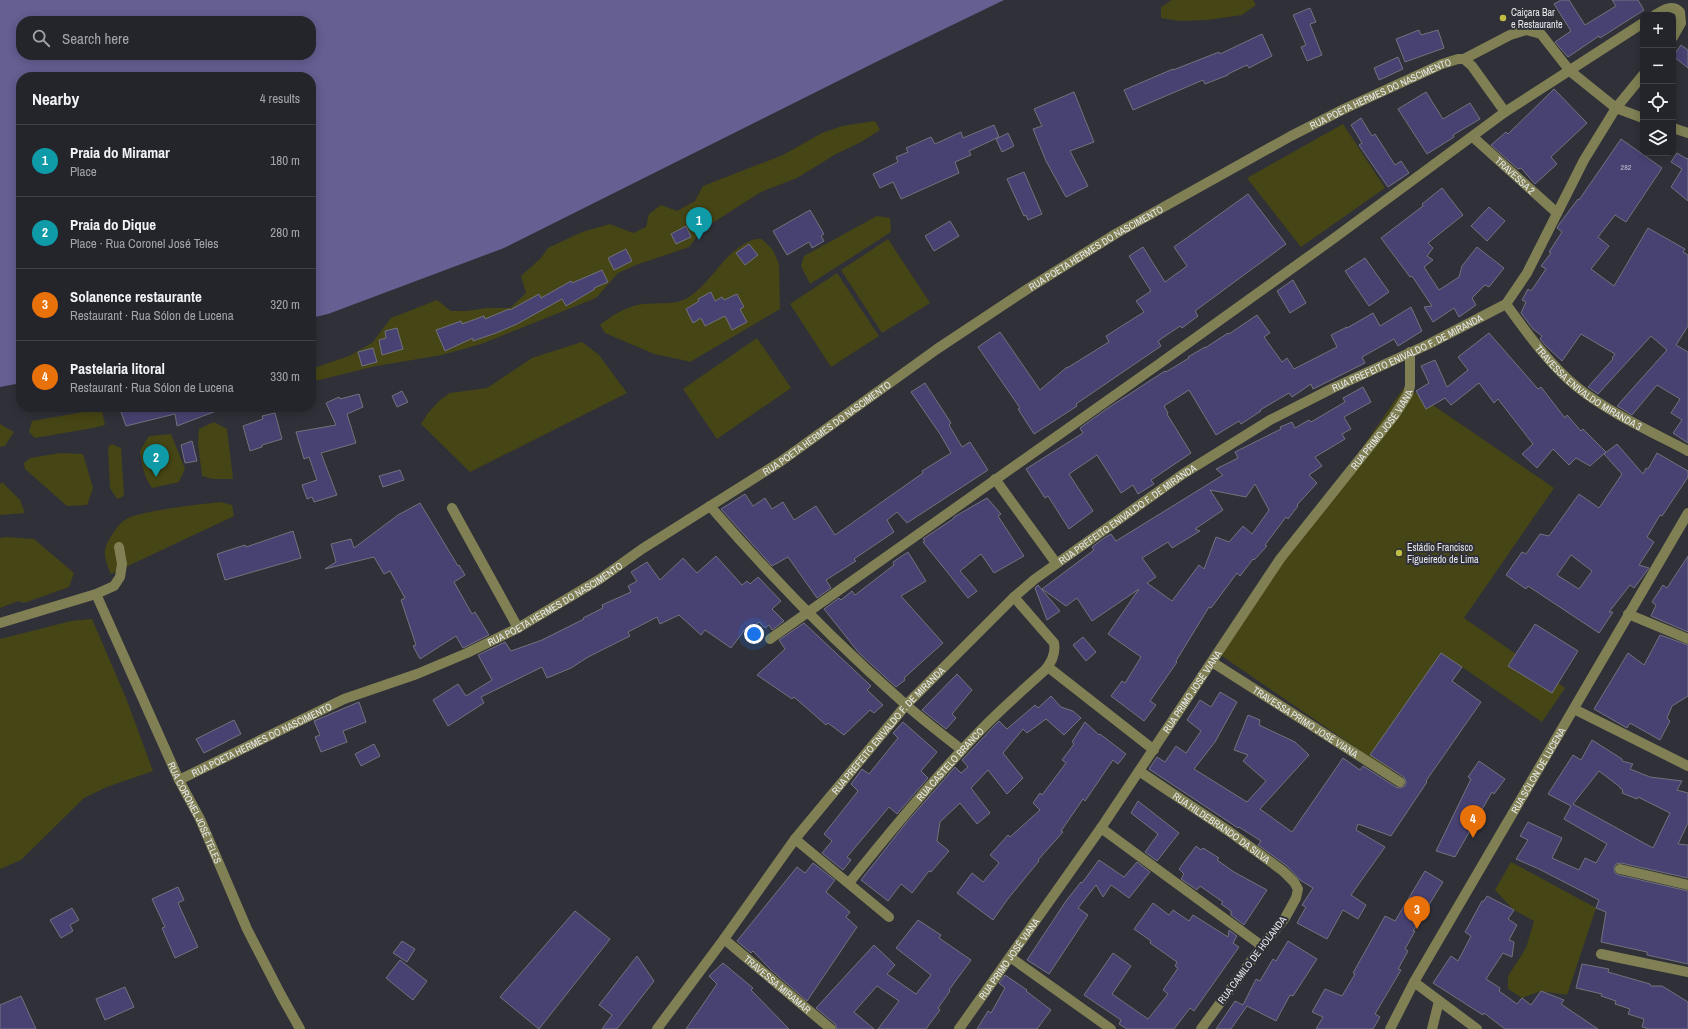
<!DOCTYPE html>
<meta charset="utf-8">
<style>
body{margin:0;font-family:"Archivo Narrow",sans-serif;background:#2c2c33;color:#f1f3f6}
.controls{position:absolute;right:12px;top:12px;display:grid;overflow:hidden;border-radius:8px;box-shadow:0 2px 10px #0003}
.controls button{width:36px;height:36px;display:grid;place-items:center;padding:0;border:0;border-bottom:1px solid #414147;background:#24242b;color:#f1f3f6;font:20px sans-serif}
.you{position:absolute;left:754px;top:634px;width:14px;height:14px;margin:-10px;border:3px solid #fff;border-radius:50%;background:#1a73e8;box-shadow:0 0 0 6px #1a73e833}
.badge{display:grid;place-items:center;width:26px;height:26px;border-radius:50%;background:#0b8043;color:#fff;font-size:13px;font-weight:700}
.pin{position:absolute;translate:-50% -33px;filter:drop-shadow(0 1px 2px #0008)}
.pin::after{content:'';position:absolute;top:21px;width:14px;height:12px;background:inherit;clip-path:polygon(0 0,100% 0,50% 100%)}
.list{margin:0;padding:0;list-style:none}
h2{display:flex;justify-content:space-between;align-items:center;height:52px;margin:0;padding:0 16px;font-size:17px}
h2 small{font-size:13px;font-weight:400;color:#a3a4a9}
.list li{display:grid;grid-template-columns:26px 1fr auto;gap:12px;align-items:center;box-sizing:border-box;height:72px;padding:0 16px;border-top:1px solid #414147}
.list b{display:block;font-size:15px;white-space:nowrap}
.list p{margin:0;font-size:13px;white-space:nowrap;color:#a3a4a9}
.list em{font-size:13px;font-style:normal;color:#a3a4a9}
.icon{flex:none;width:22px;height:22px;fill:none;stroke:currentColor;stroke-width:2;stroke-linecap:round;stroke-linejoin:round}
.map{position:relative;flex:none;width:1688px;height:1029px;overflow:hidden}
.search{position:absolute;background:#24242b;box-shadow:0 2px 10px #0003;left:16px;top:16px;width:300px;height:44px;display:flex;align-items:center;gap:10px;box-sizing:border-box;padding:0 14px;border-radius:16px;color:#a3a4a9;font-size:15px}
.panel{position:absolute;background:#24242b;box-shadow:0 2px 10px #0003;left:16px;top:72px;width:300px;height:340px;border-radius:16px}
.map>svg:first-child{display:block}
.green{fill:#464515}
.water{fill:#655f92;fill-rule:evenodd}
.building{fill:#484272;stroke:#72727c;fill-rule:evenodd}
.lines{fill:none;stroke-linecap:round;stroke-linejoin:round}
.minor{stroke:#808054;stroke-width:10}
.poi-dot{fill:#c0be40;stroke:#303039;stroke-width:1.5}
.labels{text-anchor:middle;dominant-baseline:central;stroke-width:4;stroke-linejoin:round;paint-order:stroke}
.number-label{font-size:8px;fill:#c0becf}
.poi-label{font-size:10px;fill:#e8e8ee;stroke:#303039;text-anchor:start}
.street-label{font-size:10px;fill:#e8e8ee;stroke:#303039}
</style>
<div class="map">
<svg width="1688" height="1029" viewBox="0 0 1688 1029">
<rect width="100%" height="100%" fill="#303039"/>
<path class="green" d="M1172,0h81l3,5 -14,10 -34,5 -28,1 -19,-3v-11z
M875,121l5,9 -19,12 -25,12 -39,24 -36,14 -58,37 -14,18 -53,18 -18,8 -22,25 -115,46 -39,11 -66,11 -65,16v-13l38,-13 23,-13 19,-25 46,-18 14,11h16l20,-3h23l16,-15 -5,-17 20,-18 7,-10 34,-16 28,-8 23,9 13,-6 3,-13 12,-9 16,6 18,-10 8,-15 80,-31 39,-22 20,-7z
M1343,124l42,64 -84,59 -54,-69z
M877,216l13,2 1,14 -81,52 -9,-18 3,-10z
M762,239l11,11 6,14 1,45 -90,53 -7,-2 -29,-6 -49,-21 -5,-8c11,-9 24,-17 38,-20 17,-4 36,2 51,-8 23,-15 35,-45 61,-56 3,-2 8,-2 12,-2z
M888,239l42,64 -48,30 -41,-63z
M837,273l42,63 -48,31 -41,-63z
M757,338l34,50 -74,51 -34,-50z
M582,342l17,13 28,38 -157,79 -49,-48 7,-11 12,-13 10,-7 37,-5 45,-30z
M1405,386l149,102 -90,130 101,70 -23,34 -80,-55 -72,104 -171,-117z
M89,411h13l3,14 -12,3 -58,10 -6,-6 3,-11z
M214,422l13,7 6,50h-20l-11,-3 -4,-33 1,-14z
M0,424l14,8 -9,14 -5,1z
M171,434l14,35 -6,13 -27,6c-8,-11 -10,-23 -12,-37l9,-15z
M112,444l9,4 3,48 -7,3 -7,-11 -2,-41z
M60,453l23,1 10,34 -6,17 -20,1 -42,-37 -1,-6 6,-5z
M2,482l18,18 5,13 -25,2v-30z
M221,502l11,3 2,11 -123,58c-3,-7 -7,-16 -6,-24 1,-8 13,-26 20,-30 11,-9 78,-16 96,-18z
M6,537l28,2 40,34 -5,14 -45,16 -6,-2 -18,7v-70z
M92,619l34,79 27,73 -46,16 -23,11 -63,62 -21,9v-230l71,-18z
M1511,862l85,46 -29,87 -26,-4 -19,7 -14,-9v-13l18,-28 8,-27 -20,-11 -19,-20z"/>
<path class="water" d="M0,0h1004l-126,61 -374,187 -176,66 -17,4v-241h-290v306l-21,4zM21,21h290v34h-290z"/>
<path class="building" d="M1561,0h8l16,25 31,-19 -4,-6h26l6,10 -44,28 -1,-2 -31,21 -13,-15 16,-11 -17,-27z
M1310,8l6,14 -6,2 12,31 -15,6 -6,-14 5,-2 -13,-30z
M1419,30l2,5 17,-5 6,18 -39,14 -9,-23z
M1262,34l10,22 -23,12 -2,-3 -19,9v1l-23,9 -2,-4 -70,30 -9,-20 49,-21v1l46,-18 1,2z
M1681,45l7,5v18l-15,-12z
M1398,57l5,12 -24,11 -5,-12z
M1554,89l33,34 -36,34 6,7 -22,20 -14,-16 -3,1 -27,-24 15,-13 2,2z
M1074,92l20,50 -24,9 18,35 -22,11 -20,-36 -13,-32 9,-3 -8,-17z
M1426,92l17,27 27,-16 10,16 -27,16 1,2 -27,17 -29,-45z
M1361,118l11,18 3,-2 20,31 6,-4 8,12 -21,14 -29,-42 3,-2 -11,-18z
M994,125l5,12 -30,14 2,4 -16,7 4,11 -58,26 -8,-17 -13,6 -7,-14 25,-12 -2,-5 12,-5 -2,-4 25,-11 4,7 26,-12 2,6z
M1008,133l6,13 -12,6 -6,-13z
M1621,139l41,29 -36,54 -11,-7 -17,22 11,9 -18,23 23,17 34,-58 37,21 -2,3 5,3v71l-12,19 12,7v91l-15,-10 9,-13 -11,-7 9,-14 -23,-14 -25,30 -15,-9 50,-56 -16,-14 -53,58 -10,-7 25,-28 -1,-1 3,-4 -34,-20 -19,27 -16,-15 -6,-7 2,-3 -9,-7 -12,-16 5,-11 -4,-2 6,-11 3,2 15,-22 -5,-3 10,-13 -2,-1 13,-20 -5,-4 3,-5 18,-24 1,1z
M1677,153l10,6 1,-1v43l-17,-14 11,-18 -11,-7z
M1024,172l18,42 -14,6 -2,-5 -2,1 -17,-37z
M1442,188l21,27 -35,28 5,5 -6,8 6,4 -9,7 15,23 20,-13 3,-11 15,-19 27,21 -15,19 -4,-2 -13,13 4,7 -17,12 -5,-9 -21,14 -9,-15 8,-1 -20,-30 -2,1 -29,-39 42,-32 -1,-2z
M1248,194l38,50 -91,67 3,5 -16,12 -2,-2 -22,15 3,5 -85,58 1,2 -43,28 -16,-25 2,-1 -42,-61 22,-15 40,58 27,-23v1l42,-26 -3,-6 38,-24 -8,-11 15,-10 -22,-35 14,-9 22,35 22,-16 -13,-19z
M1489,207l16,14 -18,20 -16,-15z
M810,210l14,24 -3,2 3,5 -12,7 -3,-6 -22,13 -14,-24z
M950,221l9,15 -25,15 -9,-15z
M686,226l5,11 -15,7 -5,-10z
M749,244l9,11 -13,10 -9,-12z
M626,249l6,12 -18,9 -6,-12z
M1365,258l24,34 -20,14 -24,-35z
M602,270l6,12 -14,6 1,1 -29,17 -4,-7 -45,25 -21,9 -23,8v-3l-28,13 -9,-21 25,-9 1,3 22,-8 1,3 24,-10 1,1 29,-16 2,4 30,-17 1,2z
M1293,280l13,23 -16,10 -13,-22z
M711,292l4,9 7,-4 2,3 13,-6 7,13 -4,2 7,13 -15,8 -7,-14 -20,10 -4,-8 -8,5 -7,-14 13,-8 -1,-2z
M1411,307l11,24 -24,15 -4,-7 -32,18 3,6 -52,26 -2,-5 -19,13 -3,-4 -29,17 1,1 -20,13 -2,-3 -23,14 -27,-45 -25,16 4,7 -1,1 24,39 -40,27 3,4 -16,10 -5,-9 -12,8 -24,-38 -28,19 24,37 -24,18 -21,-33 -3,2 -19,-29 57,-36 -3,-5 28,-20 57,-37 1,1 23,-14 -1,-1 17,-10v1l23,-15 1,1 28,-19 13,18 -6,4 18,25 5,-4 7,11 43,-22 -6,-12 16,-8v1l26,-15 7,13z
M397,328l6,21 -21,6 -3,-15 7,-2 -1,-7z
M1489,333l49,56 3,-2 24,31 2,-3 14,16 2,-2 23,23 -16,14 -14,-8 -7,7 -16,-16 -16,19 -15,-14 11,-10 -35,-45 -4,4 -15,-20 -28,22 -6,-7 -19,11 -10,-18 13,-8 -8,-17 14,-6 12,27 21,-17 -10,-13z
M373,348l4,14 -15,4 -4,-14z
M925,383l26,40 -2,2 13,22 8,-5 18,28 -81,53 -10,-11 -10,8 7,12 -40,27 2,2 -30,19 5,8 -14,10 -29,-41 -16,9 -51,-57 24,-15 8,12 12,-8 7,11 11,-7 11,18 22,-14 19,29 88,-62 -1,-2 29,-18 -11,-19 -29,-42z
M1363,387l8,15 -27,15 7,12 -9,5 3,5 -30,18 7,9 -13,9 8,8 -20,22 1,1 -10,13 -2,-2 -21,28 2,1 -13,14 -1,-1 -13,17 -3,-3 -26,35 -2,-1 -33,54 1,1 -27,39 6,4 -12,16 -33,-25 11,-15 3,2 16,-26 -33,-23 31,-45 -47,32 -15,-23 -11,8 -24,-17 52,-39 -2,-3 12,-9 7,-4 5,7 107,-66 -7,-6 22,-11 -3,-6 46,-23 -1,-2 12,-5 3,6 14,-8 2,2 34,-20 -2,-4zM1255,484l14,26 -17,24 -9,-8 -14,16 -13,-5 -12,32 -5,-4 -27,36 -25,-18 9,-6 -14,-19 26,-16 4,6 28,-17 -5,-2 28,-19 -13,-20 36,7z
M402,391l6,11 -11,5 -5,-11z
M359,394l4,13 -16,7 9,29 -35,10 16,42 -23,7 -2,-5 -5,2 -5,-14 15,-5 -8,-23 -5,2 -8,-27 40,-7 -10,-22 13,-6 1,2z
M139,407h85v1l-47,18 -2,-12 -49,12 -5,-14z
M275,413l7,26 -20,6v2l-12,4 -7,-25 20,-7 -1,-3z
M192,441l5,20 -12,2 -4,-18z
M1617,444l26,30 3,-6 2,1 9,-16 31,18v6l-26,39 -2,-1 -13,22 7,5 -15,23 10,3 -15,20 -4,-3 -21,27h4l-14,21 -71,-47 -2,3 -20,-14 16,-23 4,2 14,-20 9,2 30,-42 20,14 23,-34 -18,-20zM1571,555l21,16 -13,18 -22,-14z
M400,470l4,10 -21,7 -4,-11z
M987,498l14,16 -3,2 26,40 -30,17 -13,-19 -21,17 17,20 -9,7 -45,-56 2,-1 -2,-2 30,-20 1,-2z
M420,503l38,63 1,-1 6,10 -11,7 18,32 3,-2 14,23 -26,13 -7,-12 -36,23 -7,-13 3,-1 -15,-45 4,-2 -15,-27 -6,3 -10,-17 -49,12 11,-7 -5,-18 20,-5 3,9 44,-33z
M293,531l8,27 -76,22 -8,-26 28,-9 1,2z
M908,552l18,29 -25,15 42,47 -39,35 1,2 -9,7 -37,-34 -35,-44 15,-11 2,2 11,-9 3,4 39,-30 -1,-3z
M716,556l26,29 5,-4 3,3 8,-7 23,24 -9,8 12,12 -12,9 -3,-5 -4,3 -6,-6 -11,9 -2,-3 -15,20 -26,-18 -4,5 -22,-20 -19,9 -3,-7 -29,15 2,4 -42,21 -17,11 -24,10 -5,-11 -61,30 3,6 -36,23 -15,-26 25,-16 8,12 26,-16 -14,-25 27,-13 6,9 31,-11 42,-21 -1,-1 20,-10 -1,-3 29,-13 -3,-6 9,-5 -6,-9 16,-10 13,18 23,-22 14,15z
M1688,556v76l-37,-16 5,-11 -4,-3 11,-17 4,3z
M1038,585l22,26 -13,9 -12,-32z
M804,623l67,63 -4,4 16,15 -9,8 -4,-3 -26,25 -16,-12 -2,2 -32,-28 -2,2 -35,-24 28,-26 -6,-9z
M1535,624l43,27 -26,42 -44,-27z
M1660,635l28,10v51l-16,10 -5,12 3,3 -10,19 -30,-17 -3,5 -33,-19 34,-56 16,12z
M1083,637l13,15 -10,9 -13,-16z
M1441,653l21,14 -10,14 29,21 -55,79 1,1 -36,54 -33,-12 -2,6 29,17 -34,48 15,10 -8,14 -15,-9 -16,29 -30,-16 9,-16 -4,-2 11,-17 -13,-8 -13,-14 -29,-21 3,-4 -22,-14 -1,1 -89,-59 8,-12 8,5 11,-16 10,7 15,-22 -14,-11 13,-20 11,7 9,-15 17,10 -22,40 -21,27 53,33 19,-21 -23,-20 5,-6 -14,-5 14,-35 12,5 -1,5 36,17 14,13 -49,54 32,23 51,-74 17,12 3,-4 33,21 4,1 5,-2 1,-4 -2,-5 -34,-22z
M957,674l15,16 -20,24 4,4 -10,11 -24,-19z
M1051,696l10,11 12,4 8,7 -17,17 -18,-16 -19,14 -4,-4 -20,24 20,25 -16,16 -19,-24 -17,18 19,25 -13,11 -17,-21 -20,19 -3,19 12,10 -18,21 -2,-1 -17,22 -11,-9 -13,17 -27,-21 45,-57 49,-56 6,6 7,-6 -6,-7 34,-36 3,-3 8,8 28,-24 3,3z
M359,702l7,20 -23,9 4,11 -26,10 -6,-15 5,-2 -6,-14z
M234,720l7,14 -37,19 -8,-14z
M903,722l34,30 -16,19 7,7 -31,36 -8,-7 -42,50 4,3 -8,10 -21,-17 10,-12 -8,-7 34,-43 -7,-7 11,-15 7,5 29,-36 -5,-5z
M1085,722l14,13 1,-1 26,20 -8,10 -5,-4 -28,41 -2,-2 -22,32 2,1 -25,28 1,1 -32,39 -14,20 -36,-27 15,-20 11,9 16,-19 -9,-8 18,-20 2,2 30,-27 -7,-7 7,-10 2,2 24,-32 -4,-3 12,-16 -2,-2z
M1592,740l30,19v2l11,3 -3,5 20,8 32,4 -5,9 11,3v30l-10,21 10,1v33l-67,-15 -5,1 -2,4 1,5 4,2 69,16v73l-41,-9v-3l-46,-10 5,-30 -10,-4 3,-8 -60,-31 -23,-10 12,-19 -8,-4 8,-14 34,16 -10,20 27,12 6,-12 11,5 11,-19 -43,-25 7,-13 -23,-12 25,-39 8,5zM1599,771l21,16v1l3,2 -1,3 15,6 1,-2 32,16 -17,35 -80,-44z
M374,744l6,12 -19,10 -6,-12z
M1479,761l26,18 -11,15 -2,-2 -37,65 -19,-6 35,-72 -3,-2z
M1138,801l41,32 -22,28 -12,-9 13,-18 -27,-21z
M1196,846l5,4 2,-2 16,10 -2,2 17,12 33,18 -23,35 -13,-10v-4l-10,-7 2,-2 -23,-16 -3,4 -16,-11 3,-5 -5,-5z
M1099,860l25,17 13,-15 13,10 -21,26 -18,-13 -8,12 -7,-12 -18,23 10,7 -39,59 -22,-14 39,-59 15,-19 1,1z
M813,863l22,17 -9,12 24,20 -4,5 11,10 -50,74 -36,-31 -18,-19 -2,2 -14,-12 60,-74 8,6z
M1425,871l18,11 -30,49h2l-10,18 3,2 -10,18 3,1 -26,44 5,3 -7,12h-57l7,-12 -11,-5 13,-23 17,7 13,-22 -2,-1 32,-57 10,5z
M178,887l6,13 -6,3 20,44 -23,11 -13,-30 3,-1 -13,-28z
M1487,896l27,14 -6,9 9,6 -8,15 5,2 -2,15 -9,-4 -17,26 14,9 -1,3 18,13 5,-6 9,7 10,-14 23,9 -3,4 37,25h-93l-21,-16 -1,2 -50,-32 18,-27 7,5 13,-25 -6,-4 17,-31h2z
M1153,903l16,12 4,-5 16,11 4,-6 35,22 1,-7 8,6 -4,7 6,4 -45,64 -4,-3 -16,21h-47l-8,-5 2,-4 -37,-25 29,-42 18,13 -19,28 36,25 20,-25 -5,-4 15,-22 -3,-2 2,-4 -27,-19 1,-2 -17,-12z
M72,908l7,12 -9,5 3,6 -12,7 -11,-18z
M575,911l35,28 -71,90 -39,-32z
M918,920l23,15 -2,3 32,22 -22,30 1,1 -12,17 2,2 -6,8 -8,11h-48l21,-28 -22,-15 -23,26 20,17h-37l-2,-5 -19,-16 58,-63 21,20 -8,9 29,20 15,-19 -35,-27z
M402,941l13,8 -8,13 -14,-9z
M1288,941l29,18 -24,37 -3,-1 -14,26 -29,-15 -16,23h-15l19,-28 8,4 13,-26 4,2 13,-22 3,2z
M637,956l17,25 -37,48h-15l10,-14 -13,-10z
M400,960l27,21 -14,19 -27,-22z
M723,963l30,25 -2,2 38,39h-103l31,-45 -8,-8z
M1582,964l27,5 -1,3 42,12 1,2h11l26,16v27h-39l-7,-2 2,-8 -16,-5 2,-5 -15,-5 1,-3 -15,-5 1,-2 -26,-6z
M1005,975l22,15 -1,1 25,19 -14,19h-60l11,-18 3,2 14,-25 -6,-5z
M125,987l9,20 -29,13 -9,-21z
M21,996l15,33h-36v-24z"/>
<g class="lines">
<g class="minor">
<path d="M1655,15c8,-5 17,-11 25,-3l1,11 -8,14"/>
<path d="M1464,59l8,7 33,46"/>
<path d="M1673,128l15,5"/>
<path id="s1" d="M1473,137l84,76"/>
<path id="s2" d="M1506,304c21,29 43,60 71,83 31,25 75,45 111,64"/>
<path d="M995,479l61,84"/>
<path d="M710,506c60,70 126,137 195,198 18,16 38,31 57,46"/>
<path d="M452,508l66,120"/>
<path id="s3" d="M96,594l83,186 21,39 47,110 34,66 19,34"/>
<path d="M1628,614l60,25"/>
<path d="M0,623l96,-29 18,-8 6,-9 2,-13 -3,-17"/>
<path d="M770,639l389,-275 174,-125 172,-127 138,-89"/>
<path id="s4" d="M1212,662l188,120"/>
<path d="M1048,667l106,83"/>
<path d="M1574,709l114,57"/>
<path id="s5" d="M1139,771l91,61 53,39 11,11 4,7 -2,9 -11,20 -23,28 -61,83"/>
<path id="s6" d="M179,780l165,-81 73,-25 50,-21 51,-25 82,-49 42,-30 138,-87 157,-113 92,-61 88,-55 174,-97 53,-27 98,-45 16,-5h6l46,-24 16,-5 15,4 29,37 46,37 27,10"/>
<path d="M1101,828l161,118"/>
<path d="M795,839l94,78"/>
<path d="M1620,869l68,16"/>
<path id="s7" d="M849,883c36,-45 73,-90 112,-132 26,-29 55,-55 84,-81 7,-8 11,-16 9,-27l-40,-46"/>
<path id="s8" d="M724,939l107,90"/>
<path d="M1601,954l87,18"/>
<path d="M1010,957l101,72"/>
<path d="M1414,982l63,47"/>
<path id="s9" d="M657,1029l67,-90 71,-100 111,-134 108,-108 21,-18 148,-105 87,-54 63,-32 96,-44 77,-40 21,-31 57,-113 32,-52 27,-33"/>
<path id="s10" d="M959,1029l142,-201 179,-269 114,-143 14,-22 2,-8v-34"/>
<path id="s11" d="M1390,1029l24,-47 274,-469"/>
<path d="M1432,1029l7,-28"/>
</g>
</g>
<g class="poi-dot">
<circle cx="1503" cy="18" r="4"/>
<circle cx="1399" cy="553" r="4"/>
</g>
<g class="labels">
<g class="number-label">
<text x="1626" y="167">282</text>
</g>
<g class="poi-label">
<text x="1511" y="12">Caiçara Bar<tspan x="1511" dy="12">e Restaurante</tspan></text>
<text x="1407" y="547">Estádio Francisco<tspan x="1407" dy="12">Figueiredo de Lima</tspan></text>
</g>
<g class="street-label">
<text stroke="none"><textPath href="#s6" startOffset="1388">RUA POETA HERMES DO NASCIMENTO</textPath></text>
<text stroke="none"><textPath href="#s1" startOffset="57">TRAVESSA 2</textPath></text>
<text stroke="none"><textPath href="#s6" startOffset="1064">RUA POETA HERMES DO NASCIMENTO</textPath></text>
<text stroke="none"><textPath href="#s9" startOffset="1026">RUA PREFEITO ENIVALDO F. DE MIRANDA</textPath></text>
<text stroke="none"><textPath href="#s2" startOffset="119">TRAVESSA ENIVALDO MIRANDA 3</textPath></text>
<text stroke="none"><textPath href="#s6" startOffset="740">RUA POETA HERMES DO NASCIMENTO</textPath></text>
<text stroke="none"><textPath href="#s10" startOffset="734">RUA PRIMO JOSÉ VIANA</textPath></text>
<text stroke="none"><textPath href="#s9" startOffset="702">RUA PREFEITO ENIVALDO F. DE MIRANDA</textPath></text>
<text stroke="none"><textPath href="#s6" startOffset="416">RUA POETA HERMES DO NASCIMENTO</textPath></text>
<text stroke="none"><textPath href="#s10" startOffset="410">RUA PRIMO JOSÉ VIANA</textPath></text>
<text stroke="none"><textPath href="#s4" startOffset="111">TRAVESSA PRIMO JOSÉ VIANA</textPath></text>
<text stroke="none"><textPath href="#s9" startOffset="378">RUA PREFEITO ENIVALDO F. DE MIRANDA</textPath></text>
<text stroke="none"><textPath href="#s6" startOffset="92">RUA POETA HERMES DO NASCIMENTO</textPath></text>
<text stroke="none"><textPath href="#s7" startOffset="156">RUA CASTELO BRANCO</textPath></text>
<text stroke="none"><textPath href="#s11" startOffset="298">RUA SÓLON DE LUCENA</textPath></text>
<text stroke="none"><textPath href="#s3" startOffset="240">RUA CORONEL JOSÉ TELES</textPath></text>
<text stroke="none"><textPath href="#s5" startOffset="100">RUA HILDEBRANDO DA SILVA</textPath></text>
<text stroke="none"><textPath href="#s10" startOffset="86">RUA PRIMO JOSÉ VIANA</textPath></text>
<text transform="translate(1252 960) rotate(-53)">RUA CAMILO DE HOLANDA</text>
<text stroke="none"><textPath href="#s8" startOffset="70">TRAVESSA MIRAMAR</textPath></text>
</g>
</g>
</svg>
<div class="controls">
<button>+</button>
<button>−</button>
<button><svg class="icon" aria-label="locate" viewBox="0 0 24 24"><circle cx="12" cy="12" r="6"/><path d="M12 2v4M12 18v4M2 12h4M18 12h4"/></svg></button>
<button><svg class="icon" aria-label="layers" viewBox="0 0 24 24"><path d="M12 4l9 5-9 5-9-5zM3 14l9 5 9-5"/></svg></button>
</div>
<div class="you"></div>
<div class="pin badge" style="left:699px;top:240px;background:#0f9aa8">1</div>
<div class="pin badge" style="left:156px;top:477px;background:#0f9aa8">2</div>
<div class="pin badge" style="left:1417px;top:929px;background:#e8710a">3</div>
<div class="pin badge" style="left:1473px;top:838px;background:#e8710a">4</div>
<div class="search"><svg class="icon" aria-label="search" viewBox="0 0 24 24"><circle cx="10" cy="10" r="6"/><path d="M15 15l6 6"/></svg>Search here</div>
<section class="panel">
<h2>Nearby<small>4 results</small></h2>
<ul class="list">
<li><span class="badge" style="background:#0f9aa8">1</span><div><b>Praia do Miramar</b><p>Place</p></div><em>180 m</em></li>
<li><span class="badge" style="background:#0f9aa8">2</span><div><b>Praia do Dique</b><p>Place · Rua Coronel José Teles</p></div><em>280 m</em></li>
<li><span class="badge" style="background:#e8710a">3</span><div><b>Solanence restaurante</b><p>Restaurant · Rua Sólon de Lucena</p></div><em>320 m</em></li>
<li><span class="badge" style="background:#e8710a">4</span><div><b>Pastelaria litoral</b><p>Restaurant · Rua Sólon de Lucena</p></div><em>330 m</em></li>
</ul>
</section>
</div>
